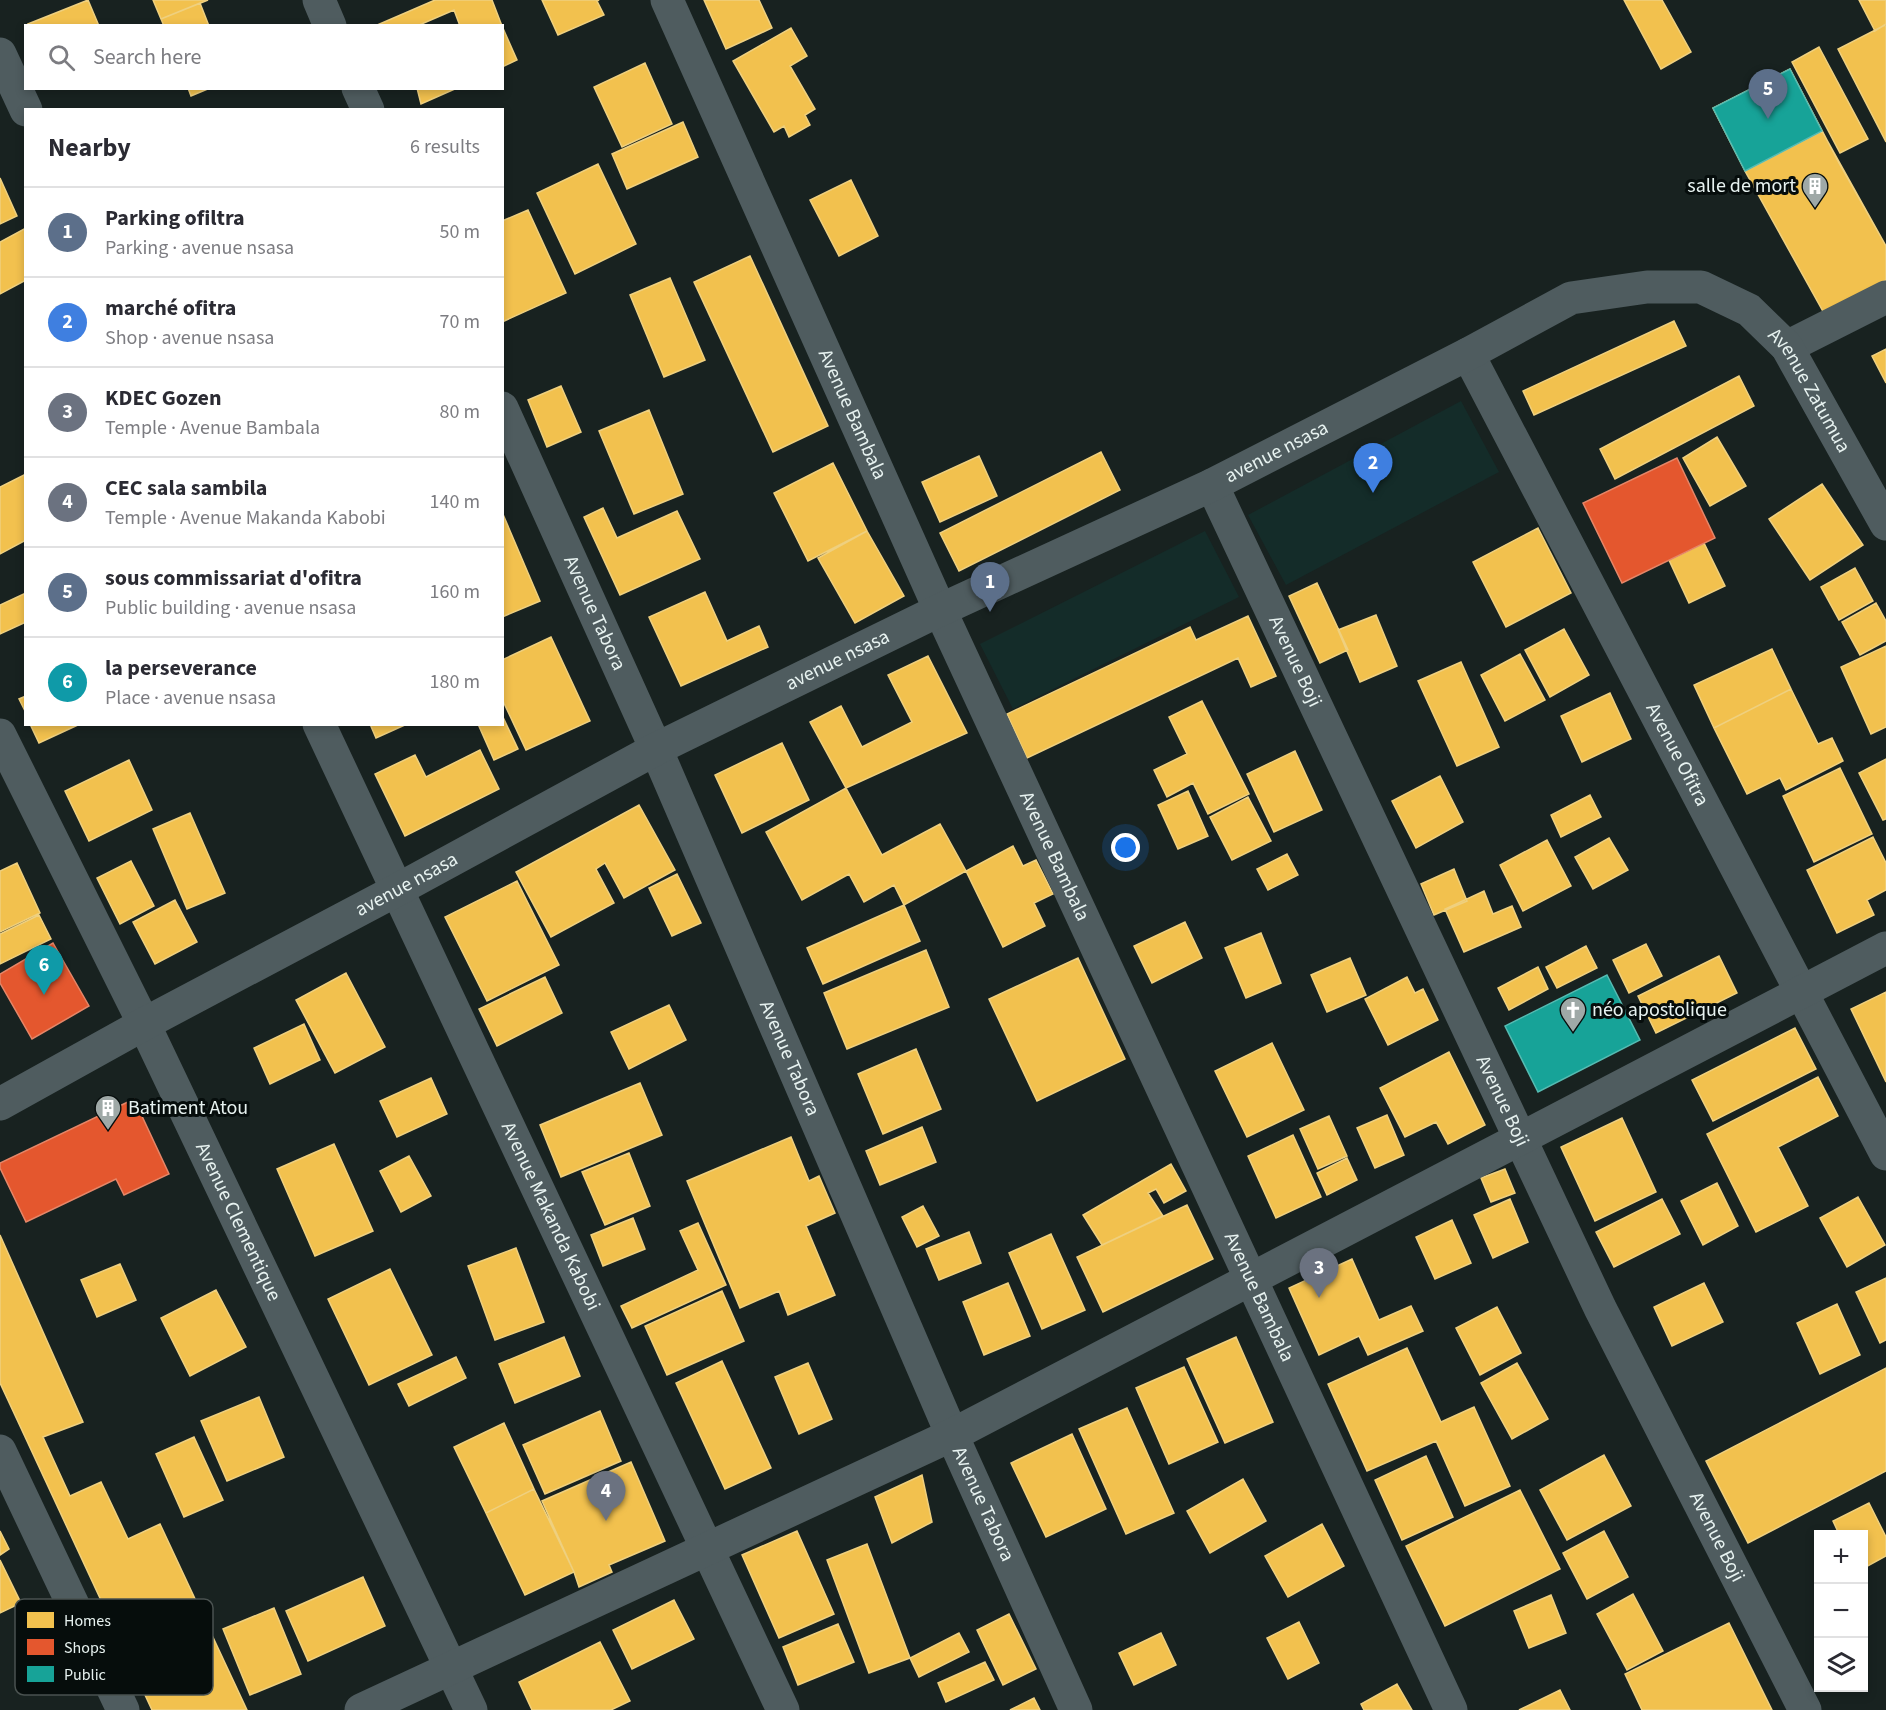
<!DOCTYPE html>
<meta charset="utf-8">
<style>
body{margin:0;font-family:"Source Sans 3",sans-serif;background:#f2f2f3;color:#2b2b33}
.controls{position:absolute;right:18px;bottom:18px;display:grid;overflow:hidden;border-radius:0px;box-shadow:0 3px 9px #0003}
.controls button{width:54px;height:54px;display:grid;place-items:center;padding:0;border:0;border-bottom:2px solid #e1e1e2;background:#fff;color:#2b2b33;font:30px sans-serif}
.you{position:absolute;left:1126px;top:848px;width:21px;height:21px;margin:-15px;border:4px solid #fff;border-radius:50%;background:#1a73e8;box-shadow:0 0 0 9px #1a73e833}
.badge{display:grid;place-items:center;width:39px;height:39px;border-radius:50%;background:#5f6467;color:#fff;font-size:20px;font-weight:700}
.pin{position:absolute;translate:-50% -50px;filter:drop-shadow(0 2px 3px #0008)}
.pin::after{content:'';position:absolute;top:32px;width:21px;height:18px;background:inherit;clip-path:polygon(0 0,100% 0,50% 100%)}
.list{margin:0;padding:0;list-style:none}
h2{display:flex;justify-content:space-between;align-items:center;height:78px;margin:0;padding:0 24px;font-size:26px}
h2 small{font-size:20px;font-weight:400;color:#7c7c81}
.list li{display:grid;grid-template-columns:39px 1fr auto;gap:18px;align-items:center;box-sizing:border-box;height:90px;padding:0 24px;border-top:2px solid #e1e1e2}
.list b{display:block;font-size:22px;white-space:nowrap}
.list p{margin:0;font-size:20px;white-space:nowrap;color:#7c7c81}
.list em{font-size:20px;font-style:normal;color:#7c7c81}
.icon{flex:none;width:33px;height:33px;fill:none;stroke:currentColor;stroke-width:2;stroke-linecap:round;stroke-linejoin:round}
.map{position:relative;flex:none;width:1886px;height:1710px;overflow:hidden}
.search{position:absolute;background:#fff;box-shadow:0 3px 9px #0003;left:24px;top:24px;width:480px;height:66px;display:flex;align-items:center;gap:15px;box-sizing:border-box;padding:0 21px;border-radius:0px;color:#7c7c81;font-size:22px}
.panel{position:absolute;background:#fff;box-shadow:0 3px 9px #0003;left:24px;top:108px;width:480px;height:618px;border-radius:0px}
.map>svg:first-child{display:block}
.built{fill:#142c29}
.homes{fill:#f2c14e;stroke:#efd07f;stroke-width:1.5}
.shops{fill:#e4572e;stroke:#e58668;stroke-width:1.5}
.public{fill:#17a398;stroke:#55bbb2;stroke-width:1.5}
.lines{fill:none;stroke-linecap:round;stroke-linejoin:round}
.street{stroke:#4f5c5f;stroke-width:33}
.labels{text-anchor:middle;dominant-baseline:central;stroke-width:6;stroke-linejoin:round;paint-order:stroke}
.poi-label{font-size:20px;fill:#e7f2f0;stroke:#060d0c;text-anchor:start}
.street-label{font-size:20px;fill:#e7f2f0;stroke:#060d0c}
.key{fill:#060d0c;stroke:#4a5250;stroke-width:1.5}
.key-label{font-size:16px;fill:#e7f2f0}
</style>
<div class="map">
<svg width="1886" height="1710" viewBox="0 0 1886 1710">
<rect width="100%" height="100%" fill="#182220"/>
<path class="built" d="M1461,401l38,71 -213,113 -38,-70z
M1205,531l34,66 -226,112 -33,-65z"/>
<path class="homes" d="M88,0l11,26h-70l-1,-2z
M153,0h55l-47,19z
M435,0h57l10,26h-42l-6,-16 -37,16h-42z
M542,0h57l-2,1 7,14 -46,20z
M704,0h55l13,28 -46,21z
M1624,0h38l29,52 -30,17z
M1859,0h27v24l-11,7z
M200,3l9,23h-45l-3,-7z
M1885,25l1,2v115l-48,-93z
M502,26l15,34 -15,7z
M791,28l16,28 -17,10 25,43 -10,6 5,10 -21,12 -5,-11 -10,6 -41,-71z
M1819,47l49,92 -28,14 -48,-91z
M645,63l27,61 -50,23 -28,-60z
M1790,69l49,94 47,83v34l-61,35 -80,-144 -32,-63z
M188,88h22l-19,8z
M417,88h40l-36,16z
M683,122l15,35 -71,32 -15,-35z
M1822,131l64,115v34l-61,35 -80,-144z
M598,164l38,80 -61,30 -38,-81z
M0,178l17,38 -17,8z
M851,180l27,56 -39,20 -29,-56z
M528,210l38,83 -64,29v-101z
M26,228v52l-26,14v-52z
M750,256l78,170 -55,26 -79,-170z
M670,278l35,82 -41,17 -34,-82z
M1674,321l12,25 -152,69 -11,-24z
M1886,349v34l-14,-27z
M1739,376l15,30 -139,73 -15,-30z
M561,386l20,46 -34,15 -19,-47z
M649,410l34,84 -49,20 -35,-83z
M1717,437l29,49 -36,20 -27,-48z
M1101,452l19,38 -161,81 -19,-38z
M979,456l18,40 -57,26 -18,-40z
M833,463l34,68 -59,30 -34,-68z
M26,474v66l-26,14v-67z
M1822,484l41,61 -53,35 -41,-61z
M603,508l14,30 60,-27 23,48 -80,36 -36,-78z
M502,512l38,89 -38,16z
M1538,528l33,65 -65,34 -33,-65z
M867,531l37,65 -49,27 -37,-65z
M1704,543l21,43 -36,17 -20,-43z
M1855,568l18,33 -34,19 -18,-33z
M1317,583l31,67 -28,13 -31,-67z
M705,592l22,49 32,-15 9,21 -87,39 -32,-69z
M26,593v29l-26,12v-29z
M1876,603l10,18v20l-26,14 -18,-33z
M1376,615l21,51 -37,16 -22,-52z
M1248,616l28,60 -25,11 -13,-29 -211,100 -20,-44 183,-87 6,13z
M1564,629l25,46 -39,22 -25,-47z
M551,637l39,84 -64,29 -24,-51v-39z
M1886,646v81l-15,7 -30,-67z
M1772,649l19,40 -77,39 -20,-43z
M1520,654l25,46 -40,21 -24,-46z
M928,656l39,77 -121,55 -36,-66 31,-16 21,41 50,-25 -24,-47z
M1461,662l38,85 -42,19 -39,-85z
M1791,689l27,55 14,-6 11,23 -57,29 -6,-12 -33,16 -33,-66z
M1610,693l21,46 -49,23 -21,-46z
M26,696v17l-7,-14z
M1202,701l47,93 -41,20 -15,-31 -26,14 -13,-27 33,-16 -18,-37z
M502,715l16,34 -24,11 -16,-36h24z
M30,724h50l-41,19z
M370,724h37l-31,14z
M782,743l27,57 -67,33 -27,-58z
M480,750l19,39 -94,47 -30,-62 40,-19 11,22z
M1295,751l27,59 -48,22 -27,-58z
M1886,759v60l-3,1 -24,-47z
M129,760l23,50 -63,31 -24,-50z
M1840,768l32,66 -58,28 -31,-66z
M1440,776l23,46 -47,26 -24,-47z
M846,788l36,67 58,-31 26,47 -62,34 -10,-20 -30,17 -15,-28 -47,26 -36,-68z
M1188,791l20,45 -30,13 -20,-44z
M1590,795l11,22 -40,20 -10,-22z
M1248,797l23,44 -39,19 -22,-43z
M639,805l36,65 -51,28 -19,-35 -9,6 18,34 -63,34 -35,-65z
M190,813l35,80 -38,16 -34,-80z
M1873,837l13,26v27l-19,10 7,15 -37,18 -30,-63z
M1609,838l19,32 -35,19 -18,-32z
M1547,840l24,46 -48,25 -23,-46z
M1013,846l10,20 13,-6 17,34 -19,9 11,23 -42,21 -37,-76z
M1287,854l11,21 -30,15 -11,-21z
M131,861l23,45 -34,18 -23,-46z
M17,863l23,50 -40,19v-61z
M1454,869l13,32 -33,14 -13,-31z
M677,874l24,49 -29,13 -23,-48z
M517,881l42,84 -72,36 -42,-84z
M1484,891l9,23 19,-8 9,21 -57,25 -19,-43z
M175,900l22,42 -42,22 -22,-42z
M904,905l16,36 -97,43 -16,-36z
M39,915l12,24 -51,25v-30z
M1185,922l17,36 -50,25 -18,-37z
M1261,933l20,50 -35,15 -21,-50z
M1646,944l16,32 -33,17 -16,-33z
M1586,946l11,22 -40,20 -11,-21z
M926,950l23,57 -102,42 -23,-56z
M1719,956l18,37 -81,40 -18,-37z
M1078,958l47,101 -88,42 -48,-102z
M1350,958l16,37 -39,17 -16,-37z
M1538,967l10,22 -39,21 -11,-22z
M346,973l39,74 -50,26 -39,-73z
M545,977l17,36 -65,33 -18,-37z
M1407,977l8,16 8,-4 15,31 -50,25 -23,-46z
M1886,992v90l-35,-73z
M669,1005l17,35 -57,29 -18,-37z
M304,1024l16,36 -50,24 -16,-36z
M1795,1028l21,41 -103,52 -21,-41z
M1272,1043l32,67 -57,27 -32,-66z
M916,1049l25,60 -58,25 -25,-60z
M1449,1052l36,73 -37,19 -12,-22 -31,15 -25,-49z
M1818,1077l20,39 -60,31 30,59 -52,26 -49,-98z
M431,1078l16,36 -50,23 -17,-36z
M640,1083l22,52 -101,42 -21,-52z
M1387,1115l17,40 -29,13 -18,-40z
M1329,1116l18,40 -29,13 -18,-40z
M1622,1118l34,74 -61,29 -34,-74z
M922,1127l14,35 -56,23 -14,-34z
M1293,1135l28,62 -45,21 -28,-62z
M791,1137l18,44 10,-5 16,37 -29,13 29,69 -47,20 -9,-24 -39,17 -53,-127z
M334,1144l39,87 -58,25 -38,-87z
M629,1153l21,53 -45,19 -23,-53z
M409,1156l22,40 -30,16 -21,-41z
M1347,1158l10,22 -30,15 -10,-22z
M1171,1164l15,27 -22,12 -8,-14 -8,4 15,23 -61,29 -19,-30z
M1505,1169l10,24 -24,9 -10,-24z
M1717,1183l21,43 -35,19 -22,-44z
M1858,1197l27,48 -38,22 -27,-49z
M1510,1199l18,43 -35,16 -19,-43z
M1662,1199l18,35 -66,33 -18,-35z
M1187,1205l26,54 -110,53 -26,-55z
M923,1206l16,30 -22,11 -15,-30z
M633,1218l12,31 -42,17 -12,-31z
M1452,1220l19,43 -36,16 -19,-42z
M698,1223l28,62 -94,43 -11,-22 77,-36 -18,-39z
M969,1232l12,31 -42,17 -13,-31z
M1051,1234l34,76 -43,19 -33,-76z
M0,1235l83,187 -40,15 27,59 31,-14 27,57 32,-15 87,186h-95l-152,-327z
M516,1248l28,74 -49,18 -27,-74z
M1352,1259l27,61 32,-14 12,25 -55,24 -9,-19 -40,19 -30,-67z
M120,1264l16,36 -39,17 -16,-37z
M390,1269l42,86 -63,30 -41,-86z
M1886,1278v62l-6,3 -24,-51z
M1008,1283l22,53 -46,19 -21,-53z
M1704,1283l19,39 -51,24 -18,-39z
M216,1290l30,57 -56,29 -29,-58z
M722,1291l22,50 -77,34 -22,-49z
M1837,1304l23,51 -40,19 -23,-51z
M1497,1307l24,46 -41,22 -24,-47z
M564,1337l16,39 -65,27 -16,-39z
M1236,1337l37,85 -48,21 -38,-84z
M1407,1348l34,74 33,-15 36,79 -45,20 -29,-65 -69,30 -39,-87z
M456,1357l10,21 -57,28 -11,-22z
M722,1361l49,107 -46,21 -49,-106z
M808,1363l24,56 -33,15 -24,-57z
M1517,1363l31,56 -36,20 -31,-56z
M1184,1367l34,75 -49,22 -33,-76z
M1886,1368v103l-138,72 -42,-82z
M259,1397l25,60 -57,24 -26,-60z
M1127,1408l47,105 -48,21 -47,-105z
M600,1411l21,50 -76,33 -22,-49z
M504,1423l30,66 -48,24 -32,-66z
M1072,1434l34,75 -60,28 -35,-74z
M194,1437l29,63 -39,17 -28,-63z
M1604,1455l27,51 -64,34 -27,-50z
M1426,1456l27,61 -51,23 -27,-60z
M631,1462l34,79 -56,24 3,7 -33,15 -5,-15 -32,-71z
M922,1475l10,47 -40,21 -17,-46z
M1243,1479l23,42 -56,32 -23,-42z
M534,1489l40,83 -49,23 -39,-82z
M1520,1490l40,79 -115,57 -39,-80z
M1869,1503l17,34v19l-22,12v-34h-25l-6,-13z
M1322,1524l22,42 -56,31 -23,-41z
M0,1531l9,18 -9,6z
M797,1531l37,83 -55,24 -37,-83z
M1604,1531l24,46 -41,22 -24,-46z
M867,1544l43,114 -41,15 -42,-113z
M0,1560l21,43 -21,10z
M363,1577l22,49 -77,35 -22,-50z
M1633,1594l30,57 -36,19 -30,-56z
M1551,1595l15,38 -37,15 -15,-37z
M674,1600l20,39 -62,30 -19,-39z
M274,1608l27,66 -51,21 -27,-66z
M1009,1614l27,55 -33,16 -26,-55z
M1299,1622l20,41 -31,16 -21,-41z
M1729,1623l43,87h-130l-17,-36z
M838,1624l16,38 -56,23 -15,-38z
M959,1633l10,19 -50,25 -9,-19z
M1161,1633l15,32 -42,20 -15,-32z
M600,1642l30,59 -19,9h-79l-13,-28z
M985,1662l9,18 -48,22 -8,-19z
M1397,1684l15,26h-48l-3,-6z
M1560,1690l10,20h-51z
M1034,1698l6,12h-30z"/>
<path class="shops" d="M1677,458l38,80 -93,45 -39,-80z
M53,943l36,63 -57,33 -32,-56v-9z
M134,1099l35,75 -45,21 -8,-16 -90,43 -26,-54v-5z"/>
<path class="public" d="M1790,69l32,62 -77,40 -32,-63z
M1607,975l33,65 -102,52 -33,-66z"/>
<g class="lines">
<g class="street">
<path d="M319,0l11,26"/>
<path id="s1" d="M667,0l273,610 511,1100"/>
<path d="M0,54l26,56"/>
<path d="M358,88l10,22"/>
<path d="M1787,347l99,-50"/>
<path id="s2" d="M1468,354l418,800"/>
<path id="s3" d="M502,408l154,341 296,686 124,275"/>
<path id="s4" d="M1212,485l388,823 205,402"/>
<path id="s5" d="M319,724l464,986"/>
<path id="s6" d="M0,735l144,289 327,686"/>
<path id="s7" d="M0,1104l144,-80 253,-134 259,-141 284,-139 272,-125 256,-131 103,-56 76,-11h54l48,23 38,37 99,177"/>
<path d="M0,1451l123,259"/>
<path d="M361,1710l591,-275 934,-487"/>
</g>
</g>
<defs>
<g id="building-pin" transform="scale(1.35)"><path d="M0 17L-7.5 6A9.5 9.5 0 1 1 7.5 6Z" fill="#9fa9a7" stroke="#060d0c"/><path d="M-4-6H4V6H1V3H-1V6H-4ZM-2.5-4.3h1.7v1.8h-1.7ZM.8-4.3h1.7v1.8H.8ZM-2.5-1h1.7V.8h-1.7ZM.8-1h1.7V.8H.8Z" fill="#fff"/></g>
<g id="church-pin" transform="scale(1.35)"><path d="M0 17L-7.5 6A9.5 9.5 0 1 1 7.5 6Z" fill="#9fa9a7" stroke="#060d0c"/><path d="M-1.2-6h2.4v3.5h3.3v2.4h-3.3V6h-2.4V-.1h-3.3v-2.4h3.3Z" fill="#fff"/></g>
</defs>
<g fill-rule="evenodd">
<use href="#building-pin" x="1815" y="186"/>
<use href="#church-pin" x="1573" y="1010"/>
<use href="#building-pin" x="108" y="1108"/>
</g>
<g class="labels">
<g class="poi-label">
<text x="1796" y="186" text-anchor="end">salle de mort</text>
<text x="1592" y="1010">néo apostolique</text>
<text x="128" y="1108">Batiment Atou</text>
</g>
<g class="street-label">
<text stroke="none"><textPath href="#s7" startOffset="2052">Avenue Zatumua</textPath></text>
<text stroke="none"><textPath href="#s1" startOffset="454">Avenue Bambala</textPath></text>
<text stroke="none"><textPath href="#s7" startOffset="1434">avenue nsasa</textPath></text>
<text stroke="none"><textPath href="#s3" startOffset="225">Avenue Tabora</textPath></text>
<text stroke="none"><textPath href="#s7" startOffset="948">avenue nsasa</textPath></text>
<text stroke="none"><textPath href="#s4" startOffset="195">Avenue Boji</textPath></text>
<text stroke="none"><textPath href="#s2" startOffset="452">Avenue Ofitra</textPath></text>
<text stroke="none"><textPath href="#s1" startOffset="940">Avenue Bambala</textPath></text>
<text stroke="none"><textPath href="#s7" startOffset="462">avenue nsasa</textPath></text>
<text stroke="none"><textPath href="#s3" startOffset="711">Avenue Tabora</textPath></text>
<text stroke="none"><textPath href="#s4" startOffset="681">Avenue Boji</textPath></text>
<text stroke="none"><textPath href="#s5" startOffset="544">Avenue Makanda Kabobi</textPath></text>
<text stroke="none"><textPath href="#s6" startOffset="542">Avenue Clementique</textPath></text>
<text stroke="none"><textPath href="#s1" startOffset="1426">Avenue Bambala</textPath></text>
<text stroke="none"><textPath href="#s3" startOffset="1197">Avenue Tabora</textPath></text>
<text stroke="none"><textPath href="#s4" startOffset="1167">Avenue Boji</textPath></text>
</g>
</g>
<rect x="15" y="1599" width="198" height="96" rx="9" class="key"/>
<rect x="27" y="1612" width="27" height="16" fill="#f2c14e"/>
<rect x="27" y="1639" width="27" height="16" fill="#e4572e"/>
<rect x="27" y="1666" width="27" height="16" fill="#17a398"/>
<g class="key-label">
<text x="64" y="1626">Homes</text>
<text x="64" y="1653">Shops</text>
<text x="64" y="1680">Public</text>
</g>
</svg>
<div class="controls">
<button>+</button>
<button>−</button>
<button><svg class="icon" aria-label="layers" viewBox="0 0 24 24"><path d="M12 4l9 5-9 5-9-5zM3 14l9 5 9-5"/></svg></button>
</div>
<div class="you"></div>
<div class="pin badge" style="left:990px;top:612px;background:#5c6f8a">1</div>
<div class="pin badge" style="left:1373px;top:493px;background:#3f7fe0">2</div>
<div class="pin badge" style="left:1319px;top:1298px;background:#6b7280">3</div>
<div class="pin badge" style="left:606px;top:1521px;background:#6b7280">4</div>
<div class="pin badge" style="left:1768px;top:119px;background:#5c6f8a">5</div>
<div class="pin badge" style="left:44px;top:995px;background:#0f9aa8">6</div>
<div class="search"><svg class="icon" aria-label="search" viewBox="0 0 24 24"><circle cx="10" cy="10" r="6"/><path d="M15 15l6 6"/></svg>Search here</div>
<section class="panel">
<h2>Nearby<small>6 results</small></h2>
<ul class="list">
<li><span class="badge" style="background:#5c6f8a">1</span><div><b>Parking ofiltra</b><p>Parking · avenue nsasa</p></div><em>50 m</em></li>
<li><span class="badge" style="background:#3f7fe0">2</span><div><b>marché ofitra</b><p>Shop · avenue nsasa</p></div><em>70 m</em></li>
<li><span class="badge" style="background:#6b7280">3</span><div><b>KDEC Gozen</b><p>Temple · Avenue Bambala</p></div><em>80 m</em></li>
<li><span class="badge" style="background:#6b7280">4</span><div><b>CEC sala sambila</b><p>Temple · Avenue Makanda Kabobi</p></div><em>140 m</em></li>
<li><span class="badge" style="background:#5c6f8a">5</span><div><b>sous commissariat d'ofitra</b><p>Public building · avenue nsasa</p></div><em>160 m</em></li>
<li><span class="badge" style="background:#0f9aa8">6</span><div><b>la perseverance</b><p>Place · avenue nsasa</p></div><em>180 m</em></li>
</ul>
</section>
</div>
